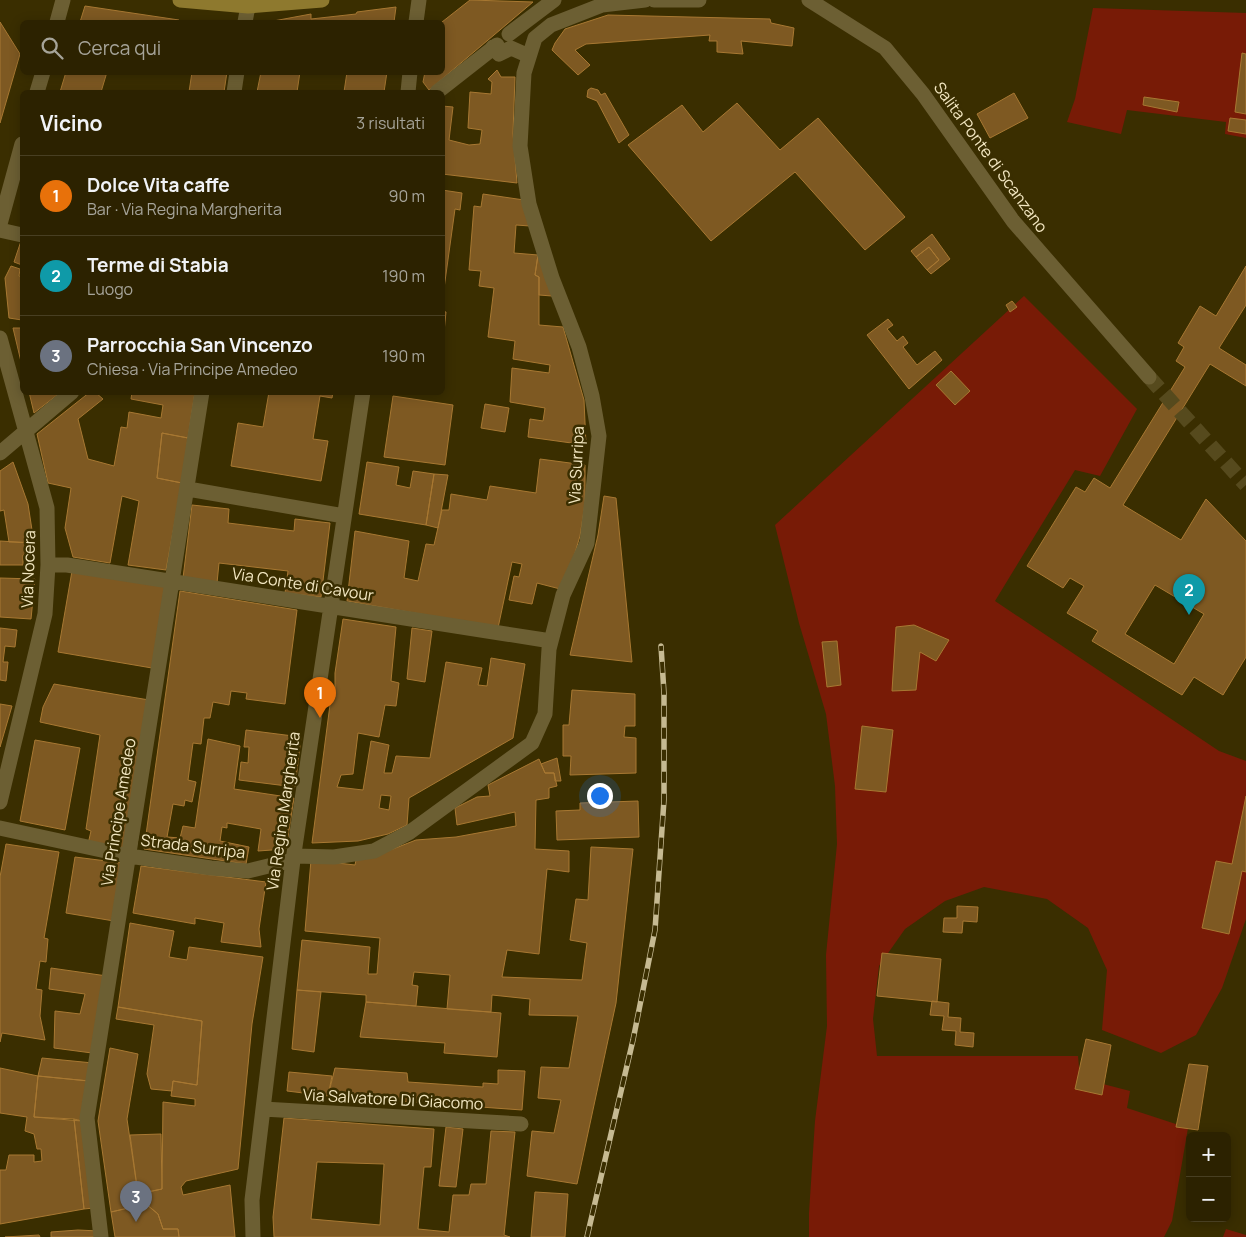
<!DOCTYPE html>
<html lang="it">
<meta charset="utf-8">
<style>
body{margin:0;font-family:Manrope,sans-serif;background:#382f0f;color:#f1f3f6}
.controls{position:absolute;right:15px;bottom:15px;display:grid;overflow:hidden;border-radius:8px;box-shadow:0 2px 12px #0003}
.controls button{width:45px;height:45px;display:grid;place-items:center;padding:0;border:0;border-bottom:1px solid #483f22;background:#2c2200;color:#f1f3f6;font:25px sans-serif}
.you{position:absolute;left:599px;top:795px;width:18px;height:18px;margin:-12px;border:4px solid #fff;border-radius:50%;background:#1a73e8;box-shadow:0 0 0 8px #1a73e833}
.badge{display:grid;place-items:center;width:32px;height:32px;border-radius:50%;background:#a1b3fd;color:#fff;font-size:16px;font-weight:700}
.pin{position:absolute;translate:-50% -41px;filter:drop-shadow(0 1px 2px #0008)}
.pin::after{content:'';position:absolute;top:26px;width:18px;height:15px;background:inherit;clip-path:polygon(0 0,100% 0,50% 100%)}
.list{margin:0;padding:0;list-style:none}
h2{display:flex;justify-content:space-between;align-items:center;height:65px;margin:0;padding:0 20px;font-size:21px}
h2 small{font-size:16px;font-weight:400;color:#a6a499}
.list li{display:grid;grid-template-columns:32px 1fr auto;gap:15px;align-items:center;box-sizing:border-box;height:80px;padding:0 20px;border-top:1px solid #483f22}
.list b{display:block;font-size:19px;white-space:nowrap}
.list p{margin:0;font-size:16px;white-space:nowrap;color:#a6a499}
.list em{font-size:16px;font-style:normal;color:#a6a499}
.icon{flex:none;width:28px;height:28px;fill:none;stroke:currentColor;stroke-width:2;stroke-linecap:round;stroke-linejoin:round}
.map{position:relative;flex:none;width:1246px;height:1237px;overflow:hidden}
.search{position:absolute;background:#2c2200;box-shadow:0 2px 12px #0003;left:20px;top:20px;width:425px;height:55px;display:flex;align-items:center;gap:12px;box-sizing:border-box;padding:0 18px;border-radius:8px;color:#a6a499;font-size:19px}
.panel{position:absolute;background:#2c2200;box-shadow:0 2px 12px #0003;left:20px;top:90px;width:425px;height:305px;border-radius:8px}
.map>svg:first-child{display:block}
.park{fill:#781b06}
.building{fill:#7e5922;stroke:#a87832;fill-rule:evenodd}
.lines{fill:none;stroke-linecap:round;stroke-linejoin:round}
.street-tunnel{stroke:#564a1d;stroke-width:15;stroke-dasharray:15 8;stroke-linecap:butt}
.street{stroke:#6c5f33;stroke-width:15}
.secondary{stroke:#8e792e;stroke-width:15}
.rail-casing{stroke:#c6ba92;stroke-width:5.5}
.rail{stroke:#3a2e00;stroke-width:4;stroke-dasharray:11;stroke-linecap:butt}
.labels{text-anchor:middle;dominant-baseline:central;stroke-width:5;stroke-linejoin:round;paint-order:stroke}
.street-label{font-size:16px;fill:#f2e6c0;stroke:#3a2e00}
</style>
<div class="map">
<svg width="1246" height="1237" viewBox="0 0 1246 1237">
<rect width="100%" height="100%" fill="#3a2e00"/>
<path class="park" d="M1093,8l153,5v125l-21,-4 1,-12 -99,-12 -6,24 -54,-12 8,-23z
M1024,296l113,113 -37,67 -25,-6 -80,131 224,150 27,10v158l-24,69 -26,47 -35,18 -59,-23 5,-60 -19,-42 -41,-29 -63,-12 -39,14 -40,28 -26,37 -6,53 4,37h201l2,22 50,13 -3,17 61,20 -16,93 -8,16h-355v-24l6,-92 12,-95 -1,-71 11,-111 -2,-58 -9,-72 -27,-91 -24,-98z
M1226,1229l20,6v2h-23z"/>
<path class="building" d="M470,0l63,2 -104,88 -6,-8 2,-10h17v-50z
M85,6l94,14 -1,2h-98z
M396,7l-2,15h-126l43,-8v5l45,-5 1,-2z
M608,15l162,4 1,4 23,5 -2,18 -51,-5 2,13 -26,-2v-11h-8l1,-6 -124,9 -11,6 15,15 -12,10 -26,-25 3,-7 10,-14z
M0,22l20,32 -20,69z
M1242,53l4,1v60l-11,-2z
M497,70l4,7h14l-2,56 4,50 -75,-9v-68l11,1 -4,33 20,5 11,-1 2,-14 -14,-2 2,-36 21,2 1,-12 -4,-3z
M66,72h41l-6,20h-41z
M192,72h35l-3,20h-35z
M261,72h39l-3,20h-40z
M347,72h40l-3,20h-40z
M591,88l7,2 3,5 4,-2 24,42 -10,8 -22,-42 -10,-4 1,-7z
M1014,93l14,25 -38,20 -13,-24z
M1144,97l35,5 -2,10 -34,-7z
M737,103l43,47 38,-32 87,99 -40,33 -70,-78 -84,69 -83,-96 54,-40 21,27z
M1230,118l16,2v14l-18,-3z
M442,190l20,3 -2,17 -5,-1 -13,94z
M483,194l41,6 6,26 -14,-1 -2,28 24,2 -3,20 4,2v48l24,2 21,73 2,45 -58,-8 2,-18 13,2 2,-13 -35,-6 2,-34 37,5 1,-8 -37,-6 2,-18 -27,-4 6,-49 -15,-2 2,-15 -12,-1 5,-64 7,1z
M932,234l18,25 -19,15 -4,-4 12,-10 -10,-13 -13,10 -5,-6z
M21,241l1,1v23l-8,-3z
M929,247l10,13 -12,10 -11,-13z
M538,255l14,41 -13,-1v-18l-4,-2z
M11,266l9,3 -1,7 3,1v43l-13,-2 -4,-40z
M1246,266v39l-27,43 27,17v21l-36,-22 -87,141 58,35 25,-41 40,42v116l-23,38 -29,-18 -12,18 -90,-54 6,-10 -31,-18 17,-27 -14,-8 -7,10 -36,-22 49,-79 9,5 9,-14 16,10 75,-121 -9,-6 8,-14 -6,-4 22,-37 16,10zM1155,585l49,29 -30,50 -49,-30z
M1012,301l5,6 -7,5 -4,-7z
M442,311l4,1 -2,20h-2z
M888,319l5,6 -6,4 10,12 6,-5 5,7 -5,4 14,18 18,-14 7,9 -33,29 -42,-54z
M13,328h9v38z
M951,371l19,20 -15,14 -19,-20z
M29,392h32l-27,21z
M90,392h5l8,7 -25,20 10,40 26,7 7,-39 6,1 2,-16 32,6 2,-13 -32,-6 1,-7h63l-7,46 -26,-5 -5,45 25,5 -16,87 -38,-5 11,-64 -17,-5 -12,67 -37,-6 -8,-29 6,-40 -23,-5 -11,-49z
M269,392h64l-1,6 -12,-2 -7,43 15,2 -7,40 -90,-15 7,-43 25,4z
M393,396l60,9 -8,60 -61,-8z
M485,404l24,4 -4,24 -24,-4z
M162,433l26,5 -6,45 -25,-5z
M540,459l45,6v39l-5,32 -16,54 -27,-7 -5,21 -23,-4 5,-24 5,1 3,-13 -10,-2 -14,66 -151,-27 8,-70 54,10 -5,37 14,3 8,-37 8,1 8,-35h7l2,-16 36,6 3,-14 46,7z
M13,462l15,42 6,39 -25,-1 -5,-32 -4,1v-40z
M367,462l32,5 -3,18 14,3 3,-17 21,3 -8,51 -67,-11z
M434,474l14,1 -10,53 -12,-3z
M604,496l12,2 16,164 -62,-7 28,-120z
M192,505l37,4 -1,14 66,8 1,-12 35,4 -9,74 -36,-4 3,-22 -69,-8 -2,20 -34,-5z
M0,541l34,2 1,12h-12v10h-23z
M72,571l94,16 -14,81 -94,-16z
M0,578l35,1 -4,40 -31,-2z
M180,591l117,19 -12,94 -39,-5 1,-6 -16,-2 -2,14 -16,-3 -3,16h-6l-3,26 -8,-1 -5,37 8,2 -4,20 -7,-2 -1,6 -11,-2 -6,33 13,1 3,-12 12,2 13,-89 32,7 -6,43 60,9 -8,51 -28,2 3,-22 -34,-6v5l-5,-1 -2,14 29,6 -3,17 -102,-15z
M343,619l53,8 -5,54 8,2 -3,23 -11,-1 -6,32 -21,-4 -5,41 -12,1 -4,12 26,3 8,-49 18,4 -5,28h8l4,-17 34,2 16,-96 36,6 -4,17 9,1 4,-28 34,6 -12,74 -104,60 -2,27 -19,9 -30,7 -46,2 19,-146h4v-24zM381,795l10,1 -2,14 -10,-2z
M914,625l35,15 -13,21 -16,-9 -4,38 -24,1 4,-64z
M0,628l17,2 -2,17 -10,-1 -2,16h5l-2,19 -6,-1z
M412,628l20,3 -7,51 -18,-3z
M837,641l4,44 -14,2 -5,-45z
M54,684l95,16 -25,149 -36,-5 3,-13 -5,-2 14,-94 -60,-13 3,-15z
M572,690l63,4v32h-10l-1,11 12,1v35l-66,2 1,-19h-8v-31h6z
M0,704l12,2 -12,41z
M862,726l31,4 -7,62 -31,-3z
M246,730l55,7 -6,50 -56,-7 2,-18 7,1 1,-16h-5z
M35,740l45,8 -15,82 -45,-9z
M557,758l4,23h-6l-1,-8h-9l-4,-9z
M539,759l6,14h9l3,13 -8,2v10l-13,2 -1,49 34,2v21l-22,-3 -8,85 -32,-4 -5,27 80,3 5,-37 -17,-3 6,-41 12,1 3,-53 42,2 -17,154 -39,181 -50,-8 5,-45 22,2 7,-33 -23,-2 3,-31 28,1 9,-52 -49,-1 1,-16 -38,-4 -1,17 -44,-3 3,-34 -36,-3 -2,13 6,1 -2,20 -50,-4v-7l-69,-5 5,-50 68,7 -2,27h9l3,-36 -75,-7 6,-71 44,5 2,-10 18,1 41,-16 40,-3 60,-11 -1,-14 -58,13 -2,-17 22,-11 13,-1 -2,-11z
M1246,796v76l-4,-1 -13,63 -27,-6 14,-67 16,3z
M638,801l1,36 -82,3 -1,-29 24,-1v-7z
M6,844l53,8 -15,86 4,1 -2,23 -6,-1 -4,28 6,1 -2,26 5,24 -43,-7 -2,9v-165z
M75,857l47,6 -8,58 -48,-8z
M141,866l125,16 -7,47 2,18 -40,-5 3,-19 -29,-5v6l-62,-11z
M957,906l21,1 -1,15 -14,-1 -1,12 -19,-1 1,-14h13z
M130,923l44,8 -5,26 18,3 2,-13 74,10 -11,67 -14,145 -52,12 -5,6 2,8 47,-10 5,52h-56l-1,-8h-15l-5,-15 -12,-10 -35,8 -13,-91 12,-73 28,6 -11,65 11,75 24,-5 1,-87 32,4v-7l-24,-3 2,-15 24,4 5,-64 -84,-14z
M882,953l59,6 -4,43 -60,-6z
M51,968l56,8 -15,77 -38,-5 1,-37 25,3 5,-20 -36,-5z
M297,990l24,2 -7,60 -22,-3z
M932,1001l17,2 -1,14 13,1 -1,14 14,1 -1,14 -18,-2 1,-14 -14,-1 2,-14 -14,-1z
M366,1002l135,11 -4,44 -53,-4 1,-10 -85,-6z
M118,1007l84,14 -5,64 -24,-4 -1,10 -21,-2 -4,-15 7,-49 -38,-6z
M1086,1039l25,6 -9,50 -27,-6z
M42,1058l51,5 -4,18 -51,-5z
M1189,1064l19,2 -10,64 -22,-3z
M0,1068l38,8 -4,41 40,2 10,90 -84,15v-54h6l3,-15h25v7l8,-1 -1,-12h-4l-3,-15 -9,-3 2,-14 -27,-4z
M335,1068l72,5 1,9 75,5v-4l15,1v-14l27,1 -3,39 -194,-14z
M289,1072l43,4 -4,20 -41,-5z
M38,1076l51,5 -7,40 -48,-4z
M284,1118l150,11 -3,38h-7l-6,62 31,3 4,-37h16l2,-11h15l5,-53 24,1 -11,103 6,2h-236l-1,-20zM317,1162l67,2 -4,61 -69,-6z
M74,1119l8,2 12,87 -10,1z
M446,1127l17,2 -7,58 -17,-1z
M161,1134l1,55 -24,5 -8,-59z
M535,1192l33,2 -3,43h-34z
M146,1204l12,10 5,15h15l1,8h-64l-4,-25z
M78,1230l21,1 1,6h-49v-5z
M39,1235l1,2h-35z"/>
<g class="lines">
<path class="street-tunnel" d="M1149,377l97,108"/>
<path class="street" d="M654,0h45
M809,0l76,48 38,46 90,127 136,156
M57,22l6,-22
M245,22l3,-16
M416,22l3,-22
M509,34l45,-34
M493,47l6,7 12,-6 18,8
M37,92l6,-20
M234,92l3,-20
M408,92l2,-20
M437,92l60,-47
M0,224l22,-80
M0,230l22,5
M0,338l47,170 1,57 -3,49 -45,188
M0,453l72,-61
M188,489l156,27
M48,565h19l484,76
M0,828l129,28 82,12 37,3 45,-11
M295,856l39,1 40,-6 36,-19 122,-89 13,-29 4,-65 14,-54 24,-52 12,-107 -7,-40 -13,-49 -27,-69 -23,-74 -9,-58 4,-73 11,-35 16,-13 51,-20 43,-5
M263,1109l258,15
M101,1237l-14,-119 115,-726
M253,1237l-1,-37 41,-340 70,-468"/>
<path class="secondary" d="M180,0l68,6 74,-6"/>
<g class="rail-casing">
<path id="rail" d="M587,1237l46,-197 22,-110 9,-130v-107l-3,-47"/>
</g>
<use href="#rail" class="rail"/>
</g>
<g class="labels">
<g class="street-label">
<text transform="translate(991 157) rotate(54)">Salita Ponte di Scanzano</text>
<text transform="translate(576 465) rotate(-87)">Via Surripa</text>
<text transform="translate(28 569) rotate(-88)">Via Nocera</text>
<text transform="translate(303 584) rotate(9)">Via Conte di Cavour</text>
<text transform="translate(283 811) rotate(-82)">Via Regina Margherita</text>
<text transform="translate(118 812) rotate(-81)">Via Principe Amedeo</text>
<text transform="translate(193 846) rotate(7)">Strada Surripa</text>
<text transform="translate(393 1099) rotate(3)">Via Salvatore Di Giacomo</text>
</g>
</g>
</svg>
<div class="controls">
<button>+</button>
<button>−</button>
</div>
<div class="you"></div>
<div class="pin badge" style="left:320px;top:718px;background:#e8710a">1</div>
<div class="pin badge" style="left:1189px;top:615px;background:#0f9aa8">2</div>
<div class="pin badge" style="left:136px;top:1222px;background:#6b7280">3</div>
<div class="search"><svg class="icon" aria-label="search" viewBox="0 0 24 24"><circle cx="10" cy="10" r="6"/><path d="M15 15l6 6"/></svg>Cerca qui</div>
<section class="panel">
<h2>Vicino<small>3 risultati</small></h2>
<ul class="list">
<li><span class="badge" style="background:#e8710a">1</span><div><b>Dolce Vita caffe</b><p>Bar · Via Regina Margherita</p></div><em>90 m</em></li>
<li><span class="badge" style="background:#0f9aa8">2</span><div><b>Terme di Stabia</b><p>Luogo</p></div><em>190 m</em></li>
<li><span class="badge" style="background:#6b7280">3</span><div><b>Parrocchia San Vincenzo</b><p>Chiesa · Via Principe Amedeo</p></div><em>190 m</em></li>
</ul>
</section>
</div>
